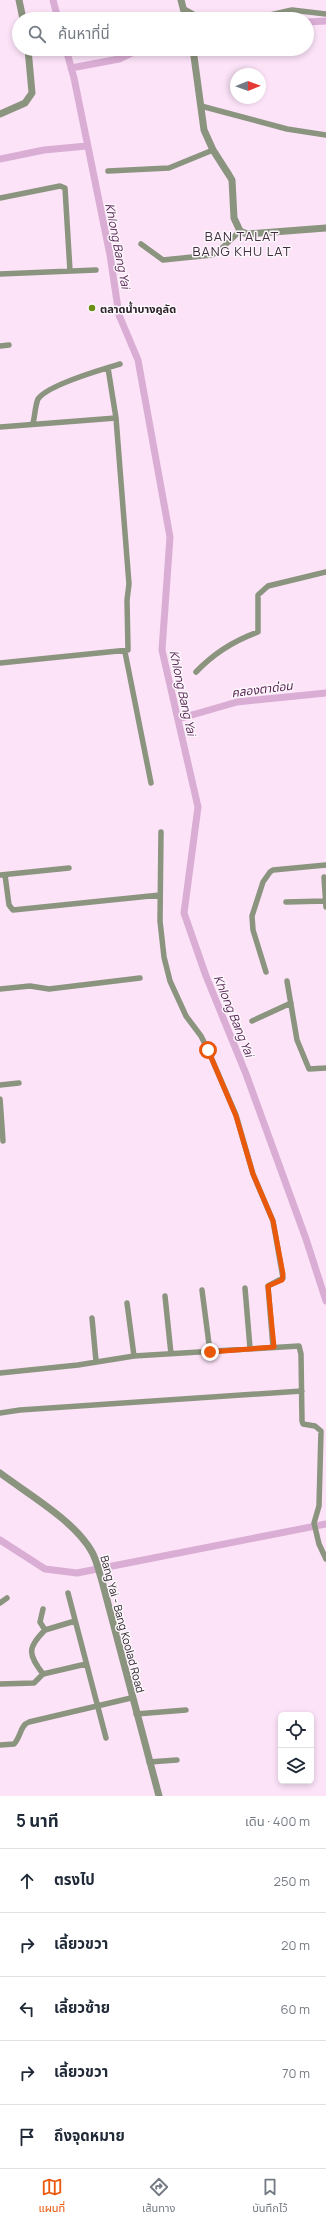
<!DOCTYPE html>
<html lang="th">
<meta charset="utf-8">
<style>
body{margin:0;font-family:Manrope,"Noto Sans Thai",sans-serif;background:#f6f6f7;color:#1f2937}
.controls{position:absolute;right:12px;bottom:12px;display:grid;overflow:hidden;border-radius:6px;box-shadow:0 2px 6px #0003}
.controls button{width:36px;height:36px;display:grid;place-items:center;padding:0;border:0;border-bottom:1px solid #e0e1e3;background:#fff;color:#1f2937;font:20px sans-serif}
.compass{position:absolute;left:230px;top:68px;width:36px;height:36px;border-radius:50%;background:#fff;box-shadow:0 2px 6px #0003;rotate:89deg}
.stop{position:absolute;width:12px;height:12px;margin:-9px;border:3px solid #ea580c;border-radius:50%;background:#fff}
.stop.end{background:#ea580c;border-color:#fff;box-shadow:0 1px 4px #0008}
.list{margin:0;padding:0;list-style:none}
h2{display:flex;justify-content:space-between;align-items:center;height:52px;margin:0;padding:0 16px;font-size:17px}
h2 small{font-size:13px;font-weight:400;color:#747a83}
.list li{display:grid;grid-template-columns:26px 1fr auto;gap:12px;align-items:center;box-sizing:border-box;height:64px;padding:0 16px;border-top:1px solid #e0e1e3}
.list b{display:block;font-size:15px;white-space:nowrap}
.list em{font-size:13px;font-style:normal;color:#747a83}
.icon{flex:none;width:22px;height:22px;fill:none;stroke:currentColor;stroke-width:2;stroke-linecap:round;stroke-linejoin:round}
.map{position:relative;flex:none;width:326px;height:1796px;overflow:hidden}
.search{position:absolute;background:#fff;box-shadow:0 2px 6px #0003;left:12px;right:12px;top:12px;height:44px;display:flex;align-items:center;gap:10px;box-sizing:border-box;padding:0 14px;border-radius:22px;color:#747a83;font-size:15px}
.sheet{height:372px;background:#fff}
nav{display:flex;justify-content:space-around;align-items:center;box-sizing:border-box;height:56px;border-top:1px solid #e0e1e3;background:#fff;font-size:11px;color:#747a83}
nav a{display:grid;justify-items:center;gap:2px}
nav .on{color:#ea580c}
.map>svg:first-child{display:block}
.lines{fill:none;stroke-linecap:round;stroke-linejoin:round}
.canal{stroke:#daadd5;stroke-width:7}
.minor{stroke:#8b947e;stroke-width:5.5}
.tertiary{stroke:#8b947e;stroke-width:7}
.route{stroke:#ea580c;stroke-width:5}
.poi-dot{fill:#6a8e18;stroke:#fcf7fb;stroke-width:1.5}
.labels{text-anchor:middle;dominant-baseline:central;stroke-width:3;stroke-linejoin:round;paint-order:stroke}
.poi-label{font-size:11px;font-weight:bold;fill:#2b222a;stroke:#fcf7fb;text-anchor:start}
.street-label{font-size:11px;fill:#2b222a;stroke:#fcf7fb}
.water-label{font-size:12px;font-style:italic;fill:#531e50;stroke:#fcf7fb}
.quarter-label{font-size:13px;letter-spacing:1px;fill:#402d3e;stroke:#fcf7fb}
</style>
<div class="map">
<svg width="326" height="1796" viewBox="0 0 326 1796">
<rect width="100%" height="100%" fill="#fce3f8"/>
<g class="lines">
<path class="canal" d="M53,0l5,19
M307,22l19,-1
M66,49l8,29 36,177 9,60 19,45 32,177 -8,113 36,157 -14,106 22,63 40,98 60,165 20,62
M71,68l48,-9 21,-10
M0,159l44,-9 43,-4
M178,719l59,-17 89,-9
M0,1540l45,29 32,4 249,-49"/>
<path class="minor" d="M184,9l18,10
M252,19l40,-9 34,4
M201,106l86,23 39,6
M108,171l61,-3 44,-18
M0,198l60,-12 5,2 5,83
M141,244l22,16 49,-5 8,-5 20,-19
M0,274l96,-4
M0,346l9,-1
M33,423c2,-7 2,-17 5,-24 9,-14 65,-30 82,-35
M0,427l116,-9 -8,-50
M125,652l26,131
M0,663l128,-13 -1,-50 2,-16 -13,-166
M196,672c18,-19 37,-31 62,-40v-37l10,-9 58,-14
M161,832l-1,89 4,36 6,24 16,35 15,20 7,14 28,65 17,59 20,47 10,57 -15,8 5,61
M0,875l69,-7
M5,875l4,30 4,5 147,-15
M324,877l2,30
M286,902l40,-1
M266,972l-13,-42 -1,-14 11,-34 7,-10 3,-2 53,-5
M287,981l10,59 12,29 17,-1
M0,989l30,-3 19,3 91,-11
M252,1021l39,-18
M0,1085l19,-2
M0,1099l3,42
M245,1288l5,60
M202,1290l8,62
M165,1296l6,58
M127,1303l7,53
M92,1318l4,43
M0,1373l78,-8 56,-9 165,-10 2,8 1,67 1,3 12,2 6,5 -2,75 -5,17 5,21 7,15
M0,1413l20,-3 282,-19
M68,1593l38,145
M0,1603l7,-5
M43,1609l-3,13 5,8 30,-9
M43,1674c-15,-20 -16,-26 2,-44
M0,1684l34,-1 9,-9 43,-10
M136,1714l50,-4
M0,1745l14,-1c7,-7 6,-19 15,-22l102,-24
M149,1762l28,-2"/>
<path class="tertiary" d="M19,0l4,19
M181,0l5,19
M193,49l11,81 9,20 16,25 3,5 2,38 6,13 7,3 79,-6
M0,114l25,-11 7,-10 -4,-44
M0,1473c28,21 75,48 92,79 5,9 7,20 10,29l57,215"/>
</g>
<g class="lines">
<path class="route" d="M208,1050l28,66 17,58 20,47 10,53 -1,6 -14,6 6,61 -64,5"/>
</g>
<circle class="poi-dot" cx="92" cy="308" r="4"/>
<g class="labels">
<g class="poi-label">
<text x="100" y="308">ตลาดน้ำบางคูลัด</text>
</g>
<g class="street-label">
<text transform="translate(123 1624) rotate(75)">Bang Yai - Bang Koolad Road</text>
</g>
<g class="water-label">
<text transform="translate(118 246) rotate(79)">Khlong Bang Yai</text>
<text transform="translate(262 689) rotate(-7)">คลองตาด่อน</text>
<text transform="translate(183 693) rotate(78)">Khlong Bang Yai</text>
<text transform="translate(234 1016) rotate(68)">Khlong Bang Yai</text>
</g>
<g class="quarter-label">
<text x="242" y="236">BAN TALAT<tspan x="242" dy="15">BANG KHU LAT</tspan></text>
</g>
</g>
</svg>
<div class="controls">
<button><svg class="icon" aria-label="locate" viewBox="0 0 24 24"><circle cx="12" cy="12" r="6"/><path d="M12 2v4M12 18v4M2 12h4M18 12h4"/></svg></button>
<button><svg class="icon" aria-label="layers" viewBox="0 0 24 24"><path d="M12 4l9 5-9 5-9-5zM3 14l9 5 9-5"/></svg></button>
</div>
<svg class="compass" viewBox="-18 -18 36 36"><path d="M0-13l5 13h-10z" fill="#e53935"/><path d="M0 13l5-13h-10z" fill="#747a83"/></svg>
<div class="stop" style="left:208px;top:1050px"></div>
<div class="stop end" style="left:210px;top:1352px"></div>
<div class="search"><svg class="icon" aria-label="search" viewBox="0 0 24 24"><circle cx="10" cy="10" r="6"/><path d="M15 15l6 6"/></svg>ค้นหาที่นี่</div>
</div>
<section class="sheet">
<h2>5 นาที<small>เดิน · 400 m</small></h2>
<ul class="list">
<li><svg class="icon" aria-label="ahead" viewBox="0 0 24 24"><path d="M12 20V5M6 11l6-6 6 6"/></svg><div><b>ตรงไป</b></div><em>250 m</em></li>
<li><svg class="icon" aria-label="right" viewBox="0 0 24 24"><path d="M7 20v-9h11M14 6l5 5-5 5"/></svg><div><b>เลี้ยวขวา</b></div><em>20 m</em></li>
<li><svg class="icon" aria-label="left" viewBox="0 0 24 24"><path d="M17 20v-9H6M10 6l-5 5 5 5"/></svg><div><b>เลี้ยวซ้าย</b></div><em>60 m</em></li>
<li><svg class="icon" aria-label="right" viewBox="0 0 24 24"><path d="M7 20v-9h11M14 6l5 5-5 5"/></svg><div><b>เลี้ยวขวา</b></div><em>70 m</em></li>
<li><svg class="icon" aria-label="arrive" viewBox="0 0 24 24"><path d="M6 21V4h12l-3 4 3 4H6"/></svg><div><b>ถึงจุดหมาย</b></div></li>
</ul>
</section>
<nav>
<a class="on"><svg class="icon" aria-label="map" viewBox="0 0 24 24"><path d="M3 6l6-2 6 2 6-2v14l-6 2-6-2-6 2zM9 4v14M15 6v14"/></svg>แผนที่</a>
<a><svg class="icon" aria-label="directions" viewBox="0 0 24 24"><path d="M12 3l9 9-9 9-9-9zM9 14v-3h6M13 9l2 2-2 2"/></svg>เส้นทาง</a>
<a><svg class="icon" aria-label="saved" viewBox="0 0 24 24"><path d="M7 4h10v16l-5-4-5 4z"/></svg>บันทึกไว้</a>
</nav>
